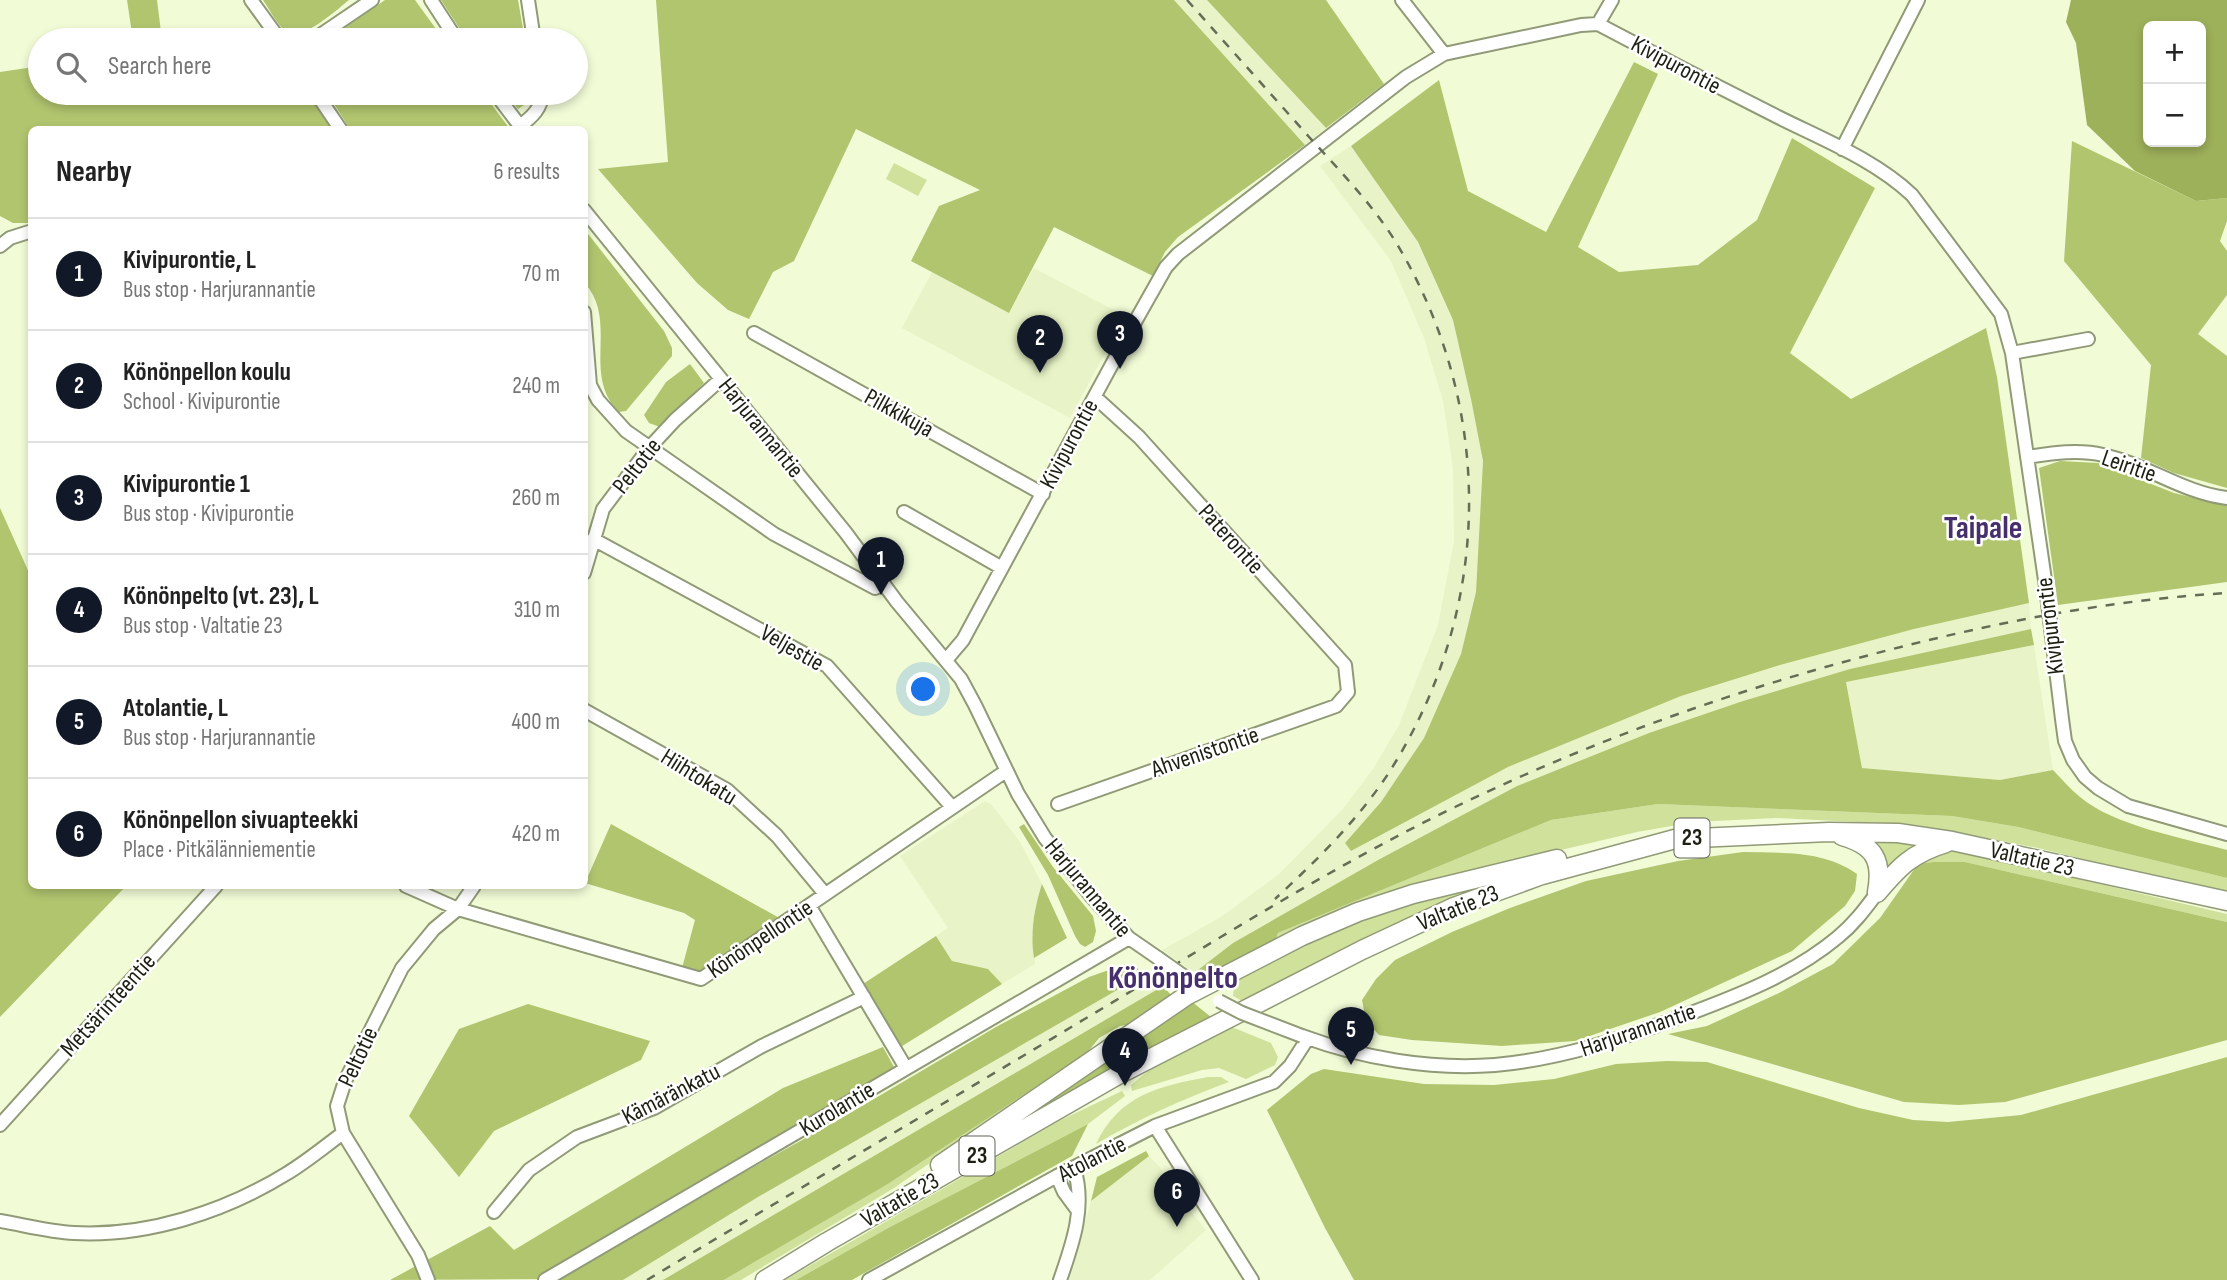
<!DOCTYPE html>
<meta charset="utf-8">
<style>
body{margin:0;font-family:"Sofia Sans Condensed",sans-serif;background:#f2f2f2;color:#222}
.controls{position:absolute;right:21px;top:21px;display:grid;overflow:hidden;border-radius:10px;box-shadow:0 4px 10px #0003}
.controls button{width:63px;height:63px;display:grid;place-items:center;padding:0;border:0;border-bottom:2px solid #e0e0e0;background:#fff;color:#222;font:35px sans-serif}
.you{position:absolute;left:924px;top:690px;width:24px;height:24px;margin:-18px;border:5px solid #fff;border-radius:50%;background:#1a73e8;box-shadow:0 0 0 10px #1a73e833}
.badge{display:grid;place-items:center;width:46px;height:46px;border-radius:50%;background:#111827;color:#fff;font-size:23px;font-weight:700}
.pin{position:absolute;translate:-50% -58px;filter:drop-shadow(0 2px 4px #0008)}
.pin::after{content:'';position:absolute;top:37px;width:24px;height:21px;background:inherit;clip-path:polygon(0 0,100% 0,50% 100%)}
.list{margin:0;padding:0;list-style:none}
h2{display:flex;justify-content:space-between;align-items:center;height:91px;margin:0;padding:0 28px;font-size:30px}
h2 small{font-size:23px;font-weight:400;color:#767676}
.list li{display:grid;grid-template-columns:46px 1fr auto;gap:21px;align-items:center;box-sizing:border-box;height:112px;padding:0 28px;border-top:2px solid #e0e0e0}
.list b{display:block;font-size:26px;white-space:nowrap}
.list p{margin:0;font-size:23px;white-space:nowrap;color:#767676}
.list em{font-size:23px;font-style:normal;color:#767676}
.icon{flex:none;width:38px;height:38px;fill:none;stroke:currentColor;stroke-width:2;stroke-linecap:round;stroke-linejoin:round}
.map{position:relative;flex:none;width:2227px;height:1280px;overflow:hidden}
.search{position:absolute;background:#fff;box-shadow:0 4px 10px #0003;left:28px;top:28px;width:560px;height:77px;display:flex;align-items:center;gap:18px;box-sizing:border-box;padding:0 24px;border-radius:38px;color:#767676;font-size:26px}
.panel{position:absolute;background:#fff;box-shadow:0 4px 10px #0003;left:28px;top:126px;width:560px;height:763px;border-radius:10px}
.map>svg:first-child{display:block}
.built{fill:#e8f4c7}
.green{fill:#d0e19b}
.forest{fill:#b1c56f}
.water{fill:#9db05a;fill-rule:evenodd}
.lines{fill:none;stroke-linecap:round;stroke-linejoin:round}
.minor-casing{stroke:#919a77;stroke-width:16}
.highway-casing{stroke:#919a77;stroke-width:21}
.minor{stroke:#fff;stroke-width:12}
.highway{stroke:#fff;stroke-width:18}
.rail{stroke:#666c56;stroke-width:2.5;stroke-dasharray:9 9;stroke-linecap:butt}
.minor-bridge-casing{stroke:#919a77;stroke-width:16;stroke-linecap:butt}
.minor-bridge{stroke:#fff;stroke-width:12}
.labels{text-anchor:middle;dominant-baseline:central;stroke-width:5;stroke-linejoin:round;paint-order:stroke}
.shield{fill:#fff;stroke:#606359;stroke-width:2}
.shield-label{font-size:23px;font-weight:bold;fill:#1c2012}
.street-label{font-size:24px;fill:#1c2012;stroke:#fff}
.district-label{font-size:32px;font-weight:bold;fill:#472f6b;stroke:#fff}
</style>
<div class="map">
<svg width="2227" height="1280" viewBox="0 0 2227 1280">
<rect width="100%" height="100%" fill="#f1fbd6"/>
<path class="built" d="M1174,0h33l119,128 -21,17z
M1351,146l67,96 35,78 17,73 13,68 -7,131 -15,62 -37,84 -43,64 -36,41 6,8 157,-84 173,-71 99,-31 134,-36 115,-26 2,26 -181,40 -107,32 -94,32 -132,53 -139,74 -145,83 -39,30 -32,-23 59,-33 58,-43 63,-64 31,-41 26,-44 39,-100 16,-84 -1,-72 -10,-68 -19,-63 -33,-77 -71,-95z
M1034,268l91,48 -55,102 -168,-90 30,-56 77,41z
M2034,645l19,125 -53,10 -138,-12 -16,-86z
M985,801l7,4 28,37 22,42 -7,23 -3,27 3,30 -33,20 -14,-15 -36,-8 -16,-25 12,-8 -48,-72z
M1145,974l18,12 -500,294h-40l135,-83z
M1149,1156l11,11 8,17 38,46 -56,50h-83l11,-32 13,-47z"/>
<path class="green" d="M894,163l33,17 -9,16 -32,-17z
M1658,804l294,12 66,11 209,51v16l-189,-46 -122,-23 -140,-7 -82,4 -57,10 -223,53 -138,54 2,-6 273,-113z
M1871,837l51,5 -13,8 -24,26c1,-15 -3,-27 -14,-39z
M1943,850l29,4 255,60v8l-262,-60h-32l-27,4z
M1538,868l-294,134 -11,-6 1,-10 7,-8 93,-50 37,-15z
M1227,1025l44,18 7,14 -3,8 -29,14 -27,-11 -17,2 -70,21 -1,-6 22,-18z
M1087,1053l-193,135 -153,92h-17l164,-96z
M1208,1077h13l8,5c-49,18 -88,36 -133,62 23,-49 63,-58 112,-67z
M1122,1091l3,5 -37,28 -200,104 -92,52h-11l276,-160z"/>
<path class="forest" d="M127,0h30l5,40h-29z
M263,0h86c-14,11 -50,46 -67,28 -7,-8 -13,-19 -19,-28z
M385,0h30l29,40h-117z
M441,0h77l7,40h-58z
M656,0h518l131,145 -127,92 -13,15 -12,24 -99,-49 -45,86 -98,-52 28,-55 41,-16 -124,-61 -62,132 -21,11 -24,47 -21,-9 -31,-27 -99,-114 70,-7z
M1207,0h119l58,84 -58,44z
M1634,62l24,12 -80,173 41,25 79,-7 59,-45 35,-82 83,50 -85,165 61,46 135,-71 11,49 32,226 -115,26 -134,36 -99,31 -173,71 -157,84 -6,-8 36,-41 43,-64 37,-84 15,-62 7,-131 -12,-62 -18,-79 -35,-78 -67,-96 88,-66 29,111 78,41z
M40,66v27h267l24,36 -299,1 -1,93h-18l-13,-7v-144z
M327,93h156l27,36h-160z
M506,93h25l-4,10 -9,6z
M2072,141l124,60 31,-3v23l-7,20 7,10v44l-29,39 29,22v132l-53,-15 -33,-15 10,-93 -87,-104z
M585,230l79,101 8,17v8l-46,55 -7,1c-38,-38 0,-89 -34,-129z
M690,364l14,19 -44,44 -11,-4 -5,-8 22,-33z
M2060,461l38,2 76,30 53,13v76l-169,23 -19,-137z
M0,508l31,69 1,309h94l-126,131z
M2031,629l3,16 -188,37 16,86 138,12 53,-10c9,9 17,19 27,27 34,29 104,41 147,53v28l-209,-51 -66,-11 -294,-12 -107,16 -273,113 -2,6 -59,36 -14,2 -9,-4 39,-30 145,-83 139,-74 132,-53 94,-32 107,-32z
M611,824l172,96 -82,53 -19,-5 13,-48 -11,-7 -99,-30z
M1024,824l29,43 40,49 3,15 -3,11 -8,5 -5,-3 -5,-8 -27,-61 -29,-48z
M1743,852c39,1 81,-2 114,22l-2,17 -10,15 -53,45 -132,61 -85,29 -73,5 -90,-6 -33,-5 -13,-14 -4,-21 14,-21 19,-19 57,-28 58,-24 76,-27 92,-20z
M1933,862h32l262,60v118l-222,62 -46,3 -55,-3 -236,-68 39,-8 72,-33 54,-29 47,-46 38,-54z
M1042,884l25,54 -33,20c-4,-24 0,-50 8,-74z
M936,936l16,25 36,8 14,15 -103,64 -36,-64z
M1126,964l7,1 12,9 -387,223 -135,83h-69l88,-51 198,-110 156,-92 93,-50z
M1163,986l9,10 -37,28 -15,2 -21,12 -12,15 -199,131 -164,96h-61z
M1191,1001l20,16 -167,94 -4,-6z
M528,1004l122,37 -9,19 -147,71 -35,46 -50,-61 50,-87z
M883,1047l11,20 -345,212 -159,1 100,-54 24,24 269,-162z
M2227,1057v223h-873l-29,-52 -58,-118 44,-36 13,-5 100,15 70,1 60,-6 62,-15 51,-3 40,1 152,46 54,12 35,2 73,-7z
M1088,1124l-16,32 -220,124h-56l92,-52z
M1146,1151l3,5 -58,45 6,-24z"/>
<path class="water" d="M2071,0h156v198l-31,3 -61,-30 -48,-46 -11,-82 -10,-21zM2148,26h53v116h-53z"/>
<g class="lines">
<g class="minor-casing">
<path id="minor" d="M251,0l29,40
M431,0l26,40
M528,0l6,40
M1402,0l42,54
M1598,24l14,-24
M313,40l59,-40
M316,93l25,37
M495,93l28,37
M520,126c12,-9 22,-18 22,-33
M1842,149l76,-149
M584,210l262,323 51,69 64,77 14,26 43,89 27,44 47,59 37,41 29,20
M0,246l10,-8 22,-7
M584,312l6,73 8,15 28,31 148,103 101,54 9,-4
M754,333l289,161
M2012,353l76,-14
M2027,457c26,-4 51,-8 76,-2 43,9 80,38 124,43
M904,512l98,56
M593,539l234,127 125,141
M584,573l19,-64 46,-61 26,-28 46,-41
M946,660l17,-20 168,-311 35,-62 12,-13 228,-177 38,-23 137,-29 17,-1c60,32 120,63 180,93 46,23 97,43 134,78l89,119 11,39 34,234 16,132 3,22 8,19 12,17 13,11 30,18 99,28
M584,710l143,80 50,46 48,58
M1058,804l278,-98 12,-14 -3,-27 -206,-228 -44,-40
M406,886l52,23 243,70 305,-208
M810,907l96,161
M1302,1036c60,22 128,34 193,29 66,-6 126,-26 188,-49 54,-20 111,-42 155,-79 16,-13 27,-28 39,-44
M0,1125l216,-239
M1155,1126l97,154
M1057,1176l7,16 14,19
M494,1212l35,-42 48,-33 77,-29 108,-62 102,-49
M0,1221c24,4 49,11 74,12 73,4 150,-21 212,-59 20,-12 38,-27 57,-41
M428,1280l-10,-25 -75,-122 -6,-27 8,-25 57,-113 32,-39 24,-20 16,-23
M545,1280l584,-342
M869,1280l188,-104 98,-50 119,-44 16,-16 18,-28
M1060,1280c13,-37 26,-74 14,-112"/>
</g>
<g class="highway-casing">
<path id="highway" d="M1842,836c32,9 41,24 35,56
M1877,893c22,-26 35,-40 69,-50
M940,1165l246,-169 116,-60 56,-24 55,-18 144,-35
M765,1280l62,-38 291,-167 244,-125 92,-43 88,-32 133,-36 154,-7 69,1 54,8 275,60"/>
</g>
<use href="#minor" class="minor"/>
<use href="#highway" class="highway"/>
<path class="rail" d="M1187,0c41,46 82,92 123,138 31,34 63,67 87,106 99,166 96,367 -9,530 -31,47 -72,87 -113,125
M647,1280c145,-87 291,-173 436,-260 123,-73 244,-151 372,-213 151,-73 308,-127 470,-166 99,-24 200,-42 302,-48"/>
<g class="minor-bridge-casing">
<path id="minor-bridge" d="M1158,958l34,24
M1219,1001l23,12 60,23"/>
</g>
<use href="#minor-bridge" class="minor-bridge"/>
</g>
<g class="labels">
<g class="shield">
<rect x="1674.5" y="818.5" width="35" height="39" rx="5"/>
<rect x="959.5" y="1136.5" width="35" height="39" rx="5"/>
</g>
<g class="shield-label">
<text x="1692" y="838">23</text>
<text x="977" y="1156">23</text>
</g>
<g class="street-label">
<text transform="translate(1676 65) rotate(28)">Kivipurontie</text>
<text transform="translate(899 413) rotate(29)">Pilkkikuja</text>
<text transform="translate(761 428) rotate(51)">Harjurannantie</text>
<text transform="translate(1069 444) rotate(-62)">Kivipurontie</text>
<text transform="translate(637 466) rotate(-52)">Peltotie</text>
<text transform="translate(2129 466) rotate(19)">Leiritie</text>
<text transform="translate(1231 539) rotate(48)">Paterontie</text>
<text transform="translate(2050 626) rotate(-97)">Kivipurontie</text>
<text transform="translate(792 648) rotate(30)">Veljestie</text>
<text transform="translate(1205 752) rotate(-19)">Ahvenistontie</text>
<text transform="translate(699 777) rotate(32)">Hiihtokatu</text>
<text transform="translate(2032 859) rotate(13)">Valtatie 23</text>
<text transform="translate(1088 888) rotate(50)">Harjurannantie</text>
<text transform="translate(1458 908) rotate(-22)">Valtatie 23</text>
<text transform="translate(760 939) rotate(-34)">Könönpellontie</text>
<text transform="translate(108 1005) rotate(-48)">Metsärinteentie</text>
<text transform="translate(1638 1030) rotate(-19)">Harjurannantie</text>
<text transform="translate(358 1057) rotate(-65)">Peltotie</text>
<text transform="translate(671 1094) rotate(-27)">Kämäränkatu</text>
<text transform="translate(837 1109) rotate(-31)">Kurolantie</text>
<text transform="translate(1092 1159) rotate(-27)">Atolantie</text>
<text transform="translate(900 1200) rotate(-30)">Valtatie 23</text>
</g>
<g class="district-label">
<text x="1983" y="528">Taipale</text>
<text x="1173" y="978">Könönpelto</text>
</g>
</g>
</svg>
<div class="controls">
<button>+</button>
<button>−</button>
</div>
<div class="you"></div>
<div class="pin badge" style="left:881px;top:595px">1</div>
<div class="pin badge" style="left:1040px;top:373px">2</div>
<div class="pin badge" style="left:1120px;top:369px">3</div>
<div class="pin badge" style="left:1125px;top:1086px">4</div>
<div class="pin badge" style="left:1351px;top:1065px">5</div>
<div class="pin badge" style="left:1177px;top:1227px">6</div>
<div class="search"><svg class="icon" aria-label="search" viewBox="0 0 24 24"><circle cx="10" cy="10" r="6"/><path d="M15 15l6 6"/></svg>Search here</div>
<section class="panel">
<h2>Nearby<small>6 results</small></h2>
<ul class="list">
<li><span class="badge">1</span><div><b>Kivipurontie, L</b><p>Bus stop · Harjurannantie</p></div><em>70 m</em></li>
<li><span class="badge">2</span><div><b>Könönpellon koulu</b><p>School · Kivipurontie</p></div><em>240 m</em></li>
<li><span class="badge">3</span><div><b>Kivipurontie 1</b><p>Bus stop · Kivipurontie</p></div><em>260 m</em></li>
<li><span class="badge">4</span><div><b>Könönpelto (vt. 23), L</b><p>Bus stop · Valtatie 23</p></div><em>310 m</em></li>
<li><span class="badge">5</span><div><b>Atolantie, L</b><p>Bus stop · Harjurannantie</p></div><em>400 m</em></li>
<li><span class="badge">6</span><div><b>Könönpellon sivuapteekki</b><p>Place · Pitkälänniementie</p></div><em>420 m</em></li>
</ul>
</section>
</div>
